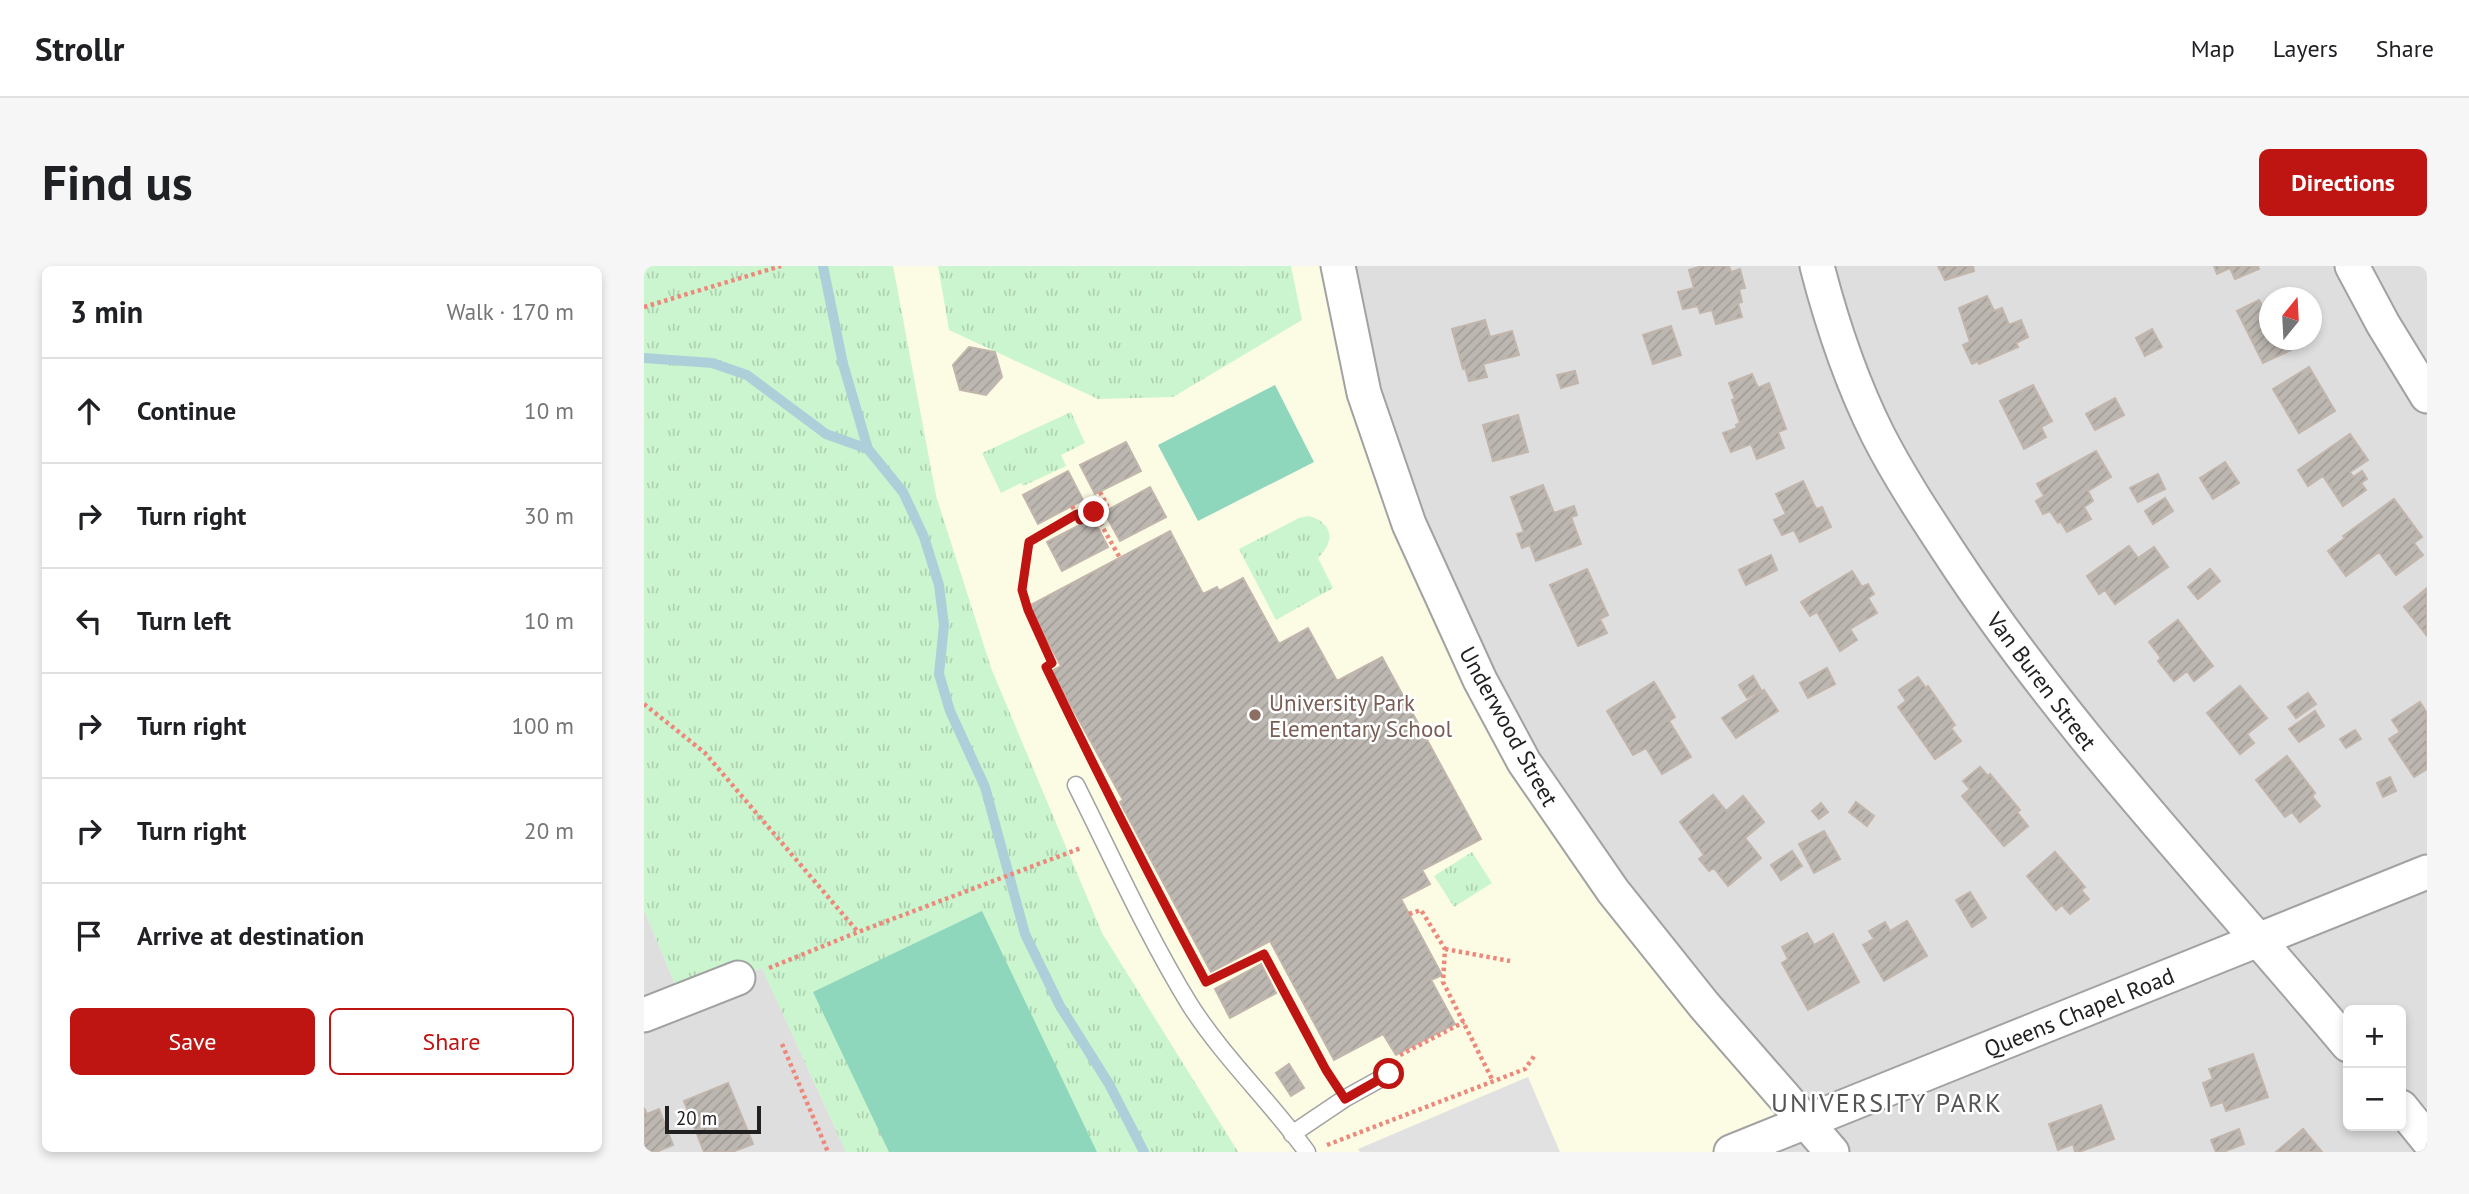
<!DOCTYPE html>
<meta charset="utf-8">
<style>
body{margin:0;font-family:"PT Sans",sans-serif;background:#f6f6f6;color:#202124}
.controls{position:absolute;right:21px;bottom:21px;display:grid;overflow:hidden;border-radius:10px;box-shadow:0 4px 10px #0003}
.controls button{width:63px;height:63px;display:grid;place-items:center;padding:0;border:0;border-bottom:2px solid #e0e0e0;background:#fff;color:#202124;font:35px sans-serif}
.compass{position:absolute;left:1615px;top:21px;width:63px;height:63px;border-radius:50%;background:#fff;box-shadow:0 4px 10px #0003;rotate:18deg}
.scale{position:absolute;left:21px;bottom:18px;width:96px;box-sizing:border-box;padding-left:7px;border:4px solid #212121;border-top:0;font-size:19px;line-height:24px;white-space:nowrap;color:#212121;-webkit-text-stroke:5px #fff;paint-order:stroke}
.stop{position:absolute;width:21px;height:21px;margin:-16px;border:5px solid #be1513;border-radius:50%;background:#fff}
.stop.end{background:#be1513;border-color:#fff;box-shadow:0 2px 7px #0008}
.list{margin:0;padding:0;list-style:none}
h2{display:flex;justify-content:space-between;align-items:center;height:91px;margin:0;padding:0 28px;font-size:30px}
h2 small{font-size:23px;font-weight:400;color:#757577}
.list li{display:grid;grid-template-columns:46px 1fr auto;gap:21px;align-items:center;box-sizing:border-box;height:105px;padding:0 28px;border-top:2px solid #e0e0e0}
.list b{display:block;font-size:26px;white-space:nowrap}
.list em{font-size:23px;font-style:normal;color:#757577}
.actions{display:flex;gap:14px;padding:21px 28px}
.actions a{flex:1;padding:16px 0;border:2px solid #be1513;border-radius:10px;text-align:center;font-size:24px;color:#be1513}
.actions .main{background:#be1513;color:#fff}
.icon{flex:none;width:38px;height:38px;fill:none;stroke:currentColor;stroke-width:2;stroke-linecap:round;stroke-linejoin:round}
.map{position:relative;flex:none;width:1783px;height:886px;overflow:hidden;border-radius:10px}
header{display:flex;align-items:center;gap:42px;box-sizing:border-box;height:98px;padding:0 35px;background:#fff;border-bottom:2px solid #e0e0e0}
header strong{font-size:33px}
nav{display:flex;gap:38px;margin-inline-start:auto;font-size:24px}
.intro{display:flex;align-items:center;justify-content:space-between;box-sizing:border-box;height:168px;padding:0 42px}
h1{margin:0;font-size:49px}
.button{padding:18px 32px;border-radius:10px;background:#be1513;color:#fff;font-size:24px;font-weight:700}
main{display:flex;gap:42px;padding:0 42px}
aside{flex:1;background:#fff;border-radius:10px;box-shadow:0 4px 10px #0003}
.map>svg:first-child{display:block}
.residential{fill:#dfdede;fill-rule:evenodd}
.education{fill:#fcfce5}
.park{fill:url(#park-tufts)}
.pitch{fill:#8ed7bc}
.parking{fill:#e1e1e1}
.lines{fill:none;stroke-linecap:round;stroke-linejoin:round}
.stream{stroke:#adcfd9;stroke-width:10}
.building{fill:url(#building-hatch);stroke:#c1b5ac;stroke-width:2}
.service-casing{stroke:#a2a2a2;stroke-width:19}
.minor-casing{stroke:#a2a2a2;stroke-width:37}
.path{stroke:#ed897c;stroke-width:4.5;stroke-dasharray:3.5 3.5;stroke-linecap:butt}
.service{stroke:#fff;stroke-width:16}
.minor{stroke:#fff;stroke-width:33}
.route{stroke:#be1513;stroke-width:9}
.education-dot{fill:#8d6e63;stroke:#fff;stroke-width:2.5}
.labels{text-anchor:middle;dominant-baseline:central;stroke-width:5;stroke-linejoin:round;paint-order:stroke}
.street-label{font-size:23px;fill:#212121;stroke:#fff}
.education-label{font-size:23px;fill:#785e54;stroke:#fff;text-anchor:start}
.quarter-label{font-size:26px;letter-spacing:2px;fill:#545454;stroke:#fff}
</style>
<header>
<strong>Strollr</strong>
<nav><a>Map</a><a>Layers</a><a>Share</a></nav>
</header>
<div class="intro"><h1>Find us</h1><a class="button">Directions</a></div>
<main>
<aside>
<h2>3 min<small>Walk · 170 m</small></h2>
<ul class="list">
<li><svg class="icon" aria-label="ahead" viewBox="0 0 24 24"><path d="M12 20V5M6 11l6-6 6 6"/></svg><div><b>Continue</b></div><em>10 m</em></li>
<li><svg class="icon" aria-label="right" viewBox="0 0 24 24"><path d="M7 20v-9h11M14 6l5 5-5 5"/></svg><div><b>Turn right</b></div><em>30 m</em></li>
<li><svg class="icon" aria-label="left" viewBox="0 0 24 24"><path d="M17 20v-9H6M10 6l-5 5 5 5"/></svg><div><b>Turn left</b></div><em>10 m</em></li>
<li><svg class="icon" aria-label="right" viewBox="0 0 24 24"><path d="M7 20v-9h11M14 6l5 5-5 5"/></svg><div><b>Turn right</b></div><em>100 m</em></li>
<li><svg class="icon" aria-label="right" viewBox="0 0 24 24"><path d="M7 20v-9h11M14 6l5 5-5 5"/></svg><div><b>Turn right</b></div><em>20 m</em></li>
<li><svg class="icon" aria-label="arrive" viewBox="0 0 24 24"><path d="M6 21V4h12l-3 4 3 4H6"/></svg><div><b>Arrive at destination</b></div></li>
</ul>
<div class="actions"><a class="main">Save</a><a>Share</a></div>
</aside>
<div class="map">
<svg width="1783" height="886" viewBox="0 0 1783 886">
<defs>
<pattern id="park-tufts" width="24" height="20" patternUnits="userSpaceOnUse" patternTransform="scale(1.75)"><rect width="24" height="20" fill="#cbf5ce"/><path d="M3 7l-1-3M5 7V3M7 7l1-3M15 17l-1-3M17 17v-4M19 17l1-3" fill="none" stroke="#aed2b1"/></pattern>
<pattern id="building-hatch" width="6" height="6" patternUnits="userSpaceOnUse" patternTransform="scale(1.75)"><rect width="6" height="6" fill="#bdb7b1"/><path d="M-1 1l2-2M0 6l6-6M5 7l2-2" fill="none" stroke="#a29d98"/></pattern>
</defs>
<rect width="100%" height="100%" fill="#f0eee8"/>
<path class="residential" d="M694,0h1089v886h-696l-27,-147 -224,-325zM1626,32h42v42h-42zM1704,744h53v116h-53z
M0,644l38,91 80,-33 84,184h-202z"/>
<path class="education" d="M249,0h445l45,194 141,301 273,364 -66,27h-493l-136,-219 -111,-265 -55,-172z"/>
<path class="park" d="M0,0h249l43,230 55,172 111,265 136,219h-392l-84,-184 -80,33 -38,-91z
M294,0h353l11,54 -129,77 -75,2 -149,-69z
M427,146l14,31 -24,12 5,11 -43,20 -2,-3 -20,10 -19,-40z
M665,250c25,8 26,25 9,42l15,30 -57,32 -37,-71 60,-31z
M828,586l20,31 -38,24 -20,-31z"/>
<path class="pitch" d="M631,119l39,77 -116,59 -40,-76z
M338,645l115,241h-208l-76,-160z"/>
<path class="parking" d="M884,811l32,75h-200l-2,-3z"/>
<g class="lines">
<path class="stream" d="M179,0l20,98 25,85
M0,92l68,5 35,12 79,59 42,15 35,43 21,45 15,48 5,40 -5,49 11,37 35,76 40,147 35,72 49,78 35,68"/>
</g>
<path class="building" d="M1058,0h27l2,6 9,-3 5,19 -6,1 3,13 -4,1 4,14 -26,7 -4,-14 -12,3 -2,-7 -15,3 -5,-17 16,-4 -5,-18z
M1294,0h35l1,5 -29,9z
M1570,0h44l1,3 -24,10 -5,-11 -13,6z
M1343,30l7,15 8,-3 7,17 12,-5 7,17 -12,6 2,4 -39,17 -1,-3 -6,3 -9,-19 7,-3 -11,-34z
M1615,34l11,20v20h27l3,6 -37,17 -26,-52z
M841,54l5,17 22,-6 7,24 -36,9 4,13 -18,4 -4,-13 -2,1 -11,-40z
M1027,60l10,29 -28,9 -10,-29z
M1508,63l10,18 -17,9 -9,-18z
M325,81l26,5 7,25 -16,18 -26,-5 -7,-25z
M1665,101l26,44 -36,22 -26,-44z
M931,105l3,12 -17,5 -4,-13z
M1108,108l6,14 11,-5 17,46 -8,3 6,16 -27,11 -6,-15 -20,8 -8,-19 14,-5 -1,-3 4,-2 -8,-23 3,-1 -6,-16z
M1389,119l19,36 -11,6 5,10 -22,12 -24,-48z
M1471,132l9,17 -29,15 -9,-16z
M874,149l10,37 -35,9 -10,-36z
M1706,168l18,26 -18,12 3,5 9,-6 5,8 -6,4 5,7 -23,16 -20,-30 -15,10 -10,-16z
M482,176l15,29 -46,23 -15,-29z
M1452,185l15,26 -23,14 5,10 -9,6 7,12 -24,13 -7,-11 -2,2 -8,-12 -7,3 -7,-13 8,-5 -7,-12z
M1581,196l14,21 -26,16 -13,-21z
M424,205l15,29 -45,24 -15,-29z
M1514,208l7,15 -27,13 -8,-14z
M1159,215l13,28 6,-2 9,20 -31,15 -6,-12 -12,5 -8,-15 12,-6 -10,-20z
M899,219l11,28 20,-7 3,9 -6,2 10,27 -45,17 -6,-16 -8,3 -5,-14 7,-2 -13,-35z
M506,221l16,30 -46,24 -16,-29z
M1521,232l8,13 -20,13 -8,-13z
M1750,233l28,38 -8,6 9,12 -27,20 -17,-23 -33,24 -18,-25 17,-13 -2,-2z
M449,252l15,29 -46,24 -15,-29z
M526,265l33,63 14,-7 2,4 24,-13 36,66 29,-16 29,53 45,-24 99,182 -59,31 8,14 -29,15 41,76 -11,5 24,44 -59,31 -13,-21 -49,26 -64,-119 -59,31 -91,-170 3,-2 -71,-129 9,-5 -32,-60z
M1485,280l9,12 16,-11 14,20 -53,37 -10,-14 -6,4 -12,-18z
M1127,289l6,15 -31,15 -7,-15z
M943,303l21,46 -8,4 7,14 -29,13 -28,-61z
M1566,303l10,12 -22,18 -10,-12z
M1208,305l10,16 6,-3 6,10 -6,4 9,15 -27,16 7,11 -17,11 -23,-39 -7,4 -9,-14z
M1783,322v48l-23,-29z
M1534,354l35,46 -19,15 -7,-10 -13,10 -16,-20 3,-3 -12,-16z
M1183,402l8,16 -27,14 -8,-15z
M1109,410l8,14 -14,8 -8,-13z
M1274,411l8,11 2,-2 27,39 -4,3 10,13 -26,18 -37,-52 8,-6 -7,-11z
M1010,416l21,35 -6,4 22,36 -29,17 -16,-26 -13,7 -26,-44z
M1596,420l27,32 -20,16 7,9 -14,11 -33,-41z
M1120,424l14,21 -42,27 -14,-20z
M1664,427l8,11 -20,14 -8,-11z
M1776,436l7,11v56l-13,8 -25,-38 11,-7 -8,-12z
M1671,445l9,15 -25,16 -10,-13z
M1711,464l6,9 -15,9 -6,-9z
M1643,490l28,37 -3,3 8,10 -20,16 -8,-10 -7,5 -29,-37z
M1336,501l8,9 2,-2 30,36 -3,2 11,14 -24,20 -42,-50 8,-7 -7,-8z
M1746,511l6,14 -13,6 -6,-14z
M1069,529l13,16 17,-15 21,26 -19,16 16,20 -33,28 -14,-18 -5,3 -10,-12 5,-4 -24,-33z
M1212,536l18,14 -7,10 -18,-14z
M1177,537l7,9 -9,7 -7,-8z
M1180,565l16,28 -26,14 -15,-29z
M1148,585l10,15 -21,14 -10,-15z
M1411,586l30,35 -4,3 8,9 -19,15 -8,-9 -6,5 -29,-34z
M1326,626l16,26 -14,9 -16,-27z
M1263,655l20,35 -43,25 -21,-36 11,-6 -5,-8 16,-9 5,9z
M1163,667l7,12 19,-11 26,48 -51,28 -26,-47 6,-4 -6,-12z
M617,698l15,29 -46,25 -15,-29z
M1609,788l15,43 -42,14 -3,-9 -12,4 -8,-23 10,-4 -4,-10z
M645,798l15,24 -13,8 -15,-23z
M84,817l25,61 -21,8h-28l-20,-51z
M1457,839l13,34 -35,13h-4l-2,-8 -15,6 -9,-26z
M0,842l3,6 12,-5 14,36 -17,7h-12z
M1595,863l5,15 -21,8h-7l-5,-12z
M1659,863l19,23h-46z"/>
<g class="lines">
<g class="service-casing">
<path id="service" d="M432,519c37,74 71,150 114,220 34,53 80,96 117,147
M648,868l52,-35 45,-25"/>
</g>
<g class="minor-casing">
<path id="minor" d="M694,0l26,127 45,131 71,156 44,82 89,129 91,114 128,147
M1173,0c15,58 34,115 61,169 21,41 46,79 71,117 116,178 264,331 399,493
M1708,0l31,58 44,72
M0,749l94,-37
M1757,841l26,32
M1087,886l696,-280"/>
</g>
<path class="path" d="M0,41l137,-41
M456,226l7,13 -13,7 26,46
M428,240l8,14 14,-8
M433,248l-48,28 -7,48 6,20 24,53 -5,4 49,103
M0,438l61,49 153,179
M765,648l12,-4 24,39 -2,33 50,99
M531,658l16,29
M801,683l65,12
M125,702l89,-36 223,-84
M561,714l1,2 58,-29 69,128
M138,778l46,108
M756,789l64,-33
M683,879l198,-76 10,-14"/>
<use href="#service" class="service"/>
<use href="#minor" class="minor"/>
</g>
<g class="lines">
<path class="route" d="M450,246l-14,8 -3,-6 -48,28 -7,48 6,20 24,53 -6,4c51,106 104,211 160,315l58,-28 62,116 19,29 44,-25"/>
</g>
<circle class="education-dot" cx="611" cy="449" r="7"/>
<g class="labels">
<g class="street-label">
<text transform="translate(1398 415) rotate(53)">Van Buren Street</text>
<text transform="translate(865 460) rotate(61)">Underwood Street</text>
<text transform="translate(1435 746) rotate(-22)">Queens Chapel Road</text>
</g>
<g class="education-label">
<text x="625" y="436">University Park<tspan x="625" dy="26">Elementary School</tspan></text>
</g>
<g class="quarter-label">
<text x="1243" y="836">UNIVERSITY PARK</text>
</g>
</g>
</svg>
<div class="controls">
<button>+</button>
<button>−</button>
</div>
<svg class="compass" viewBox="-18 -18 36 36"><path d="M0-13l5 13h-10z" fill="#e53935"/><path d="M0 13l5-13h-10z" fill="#757577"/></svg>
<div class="scale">20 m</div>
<div class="stop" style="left:745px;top:808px"></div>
<div class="stop end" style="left:450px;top:246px"></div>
</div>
</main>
